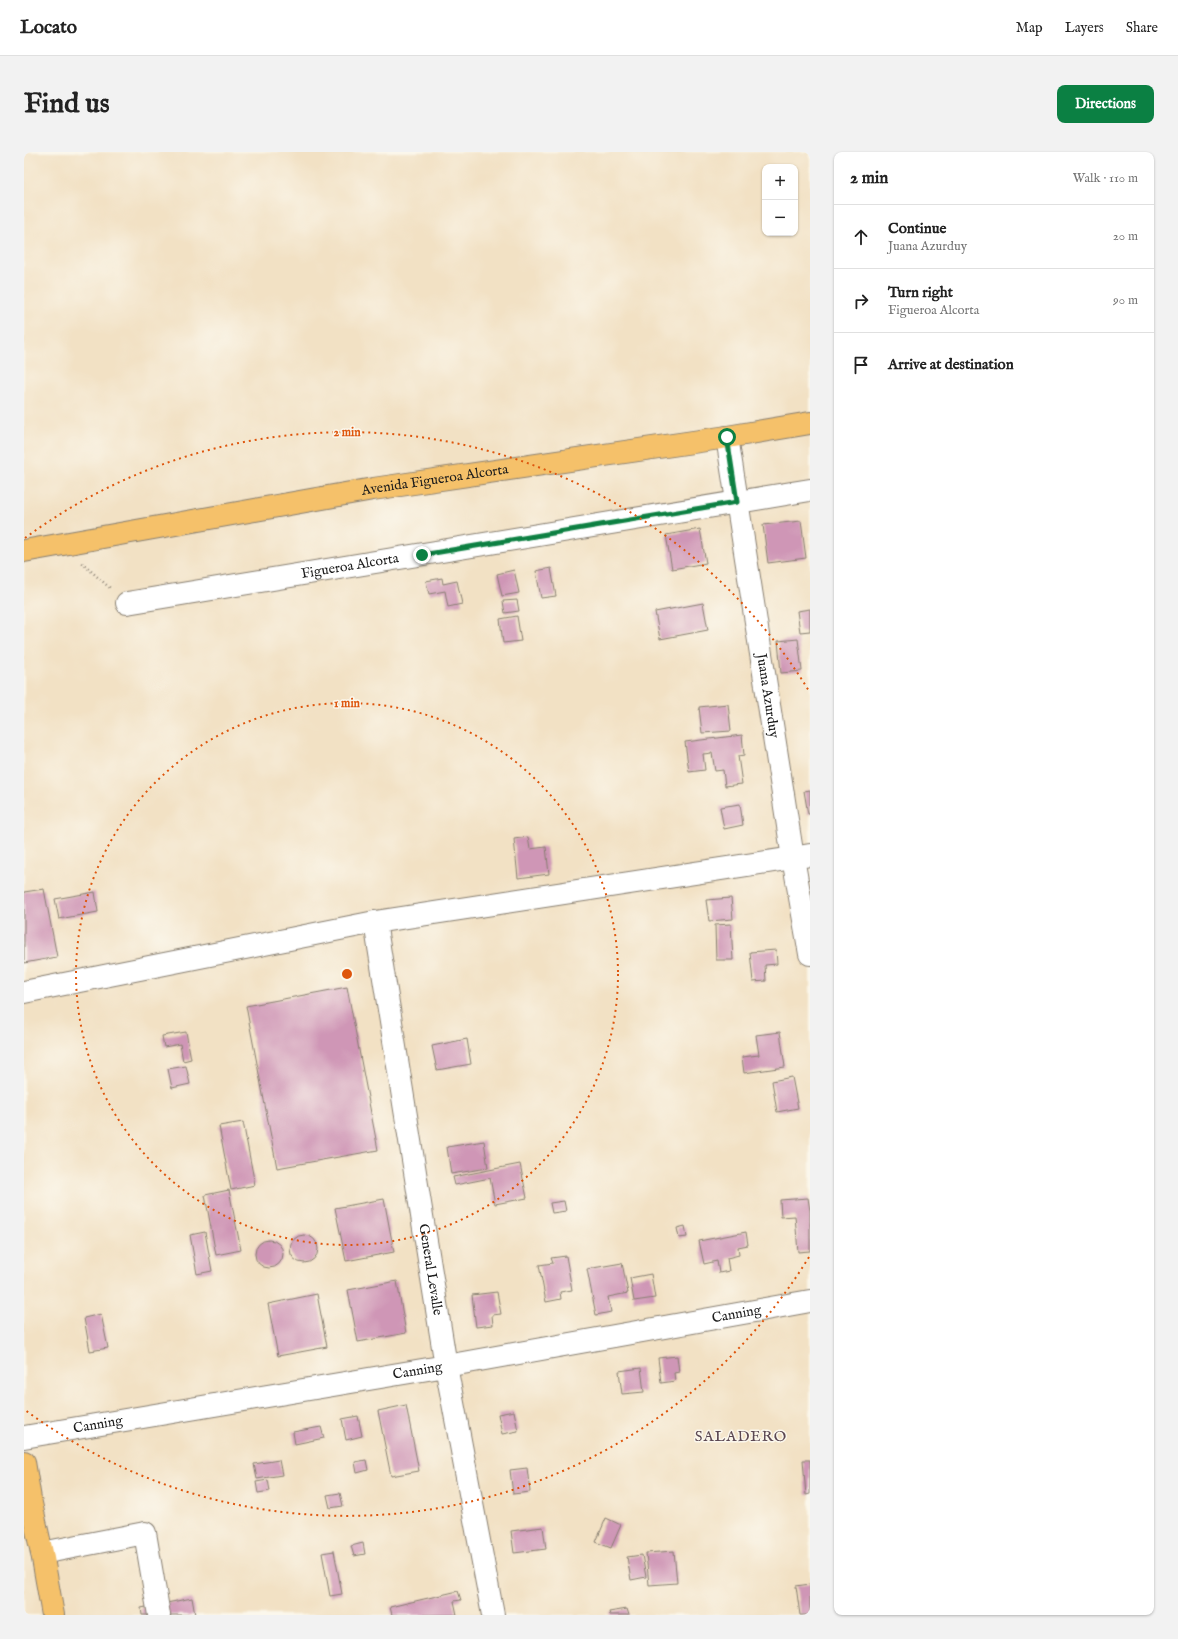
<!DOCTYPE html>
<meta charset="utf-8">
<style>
body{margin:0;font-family:"IM FELL English",serif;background:#f2f2f2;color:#222}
.controls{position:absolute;right:12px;top:12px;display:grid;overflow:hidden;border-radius:8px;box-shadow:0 1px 3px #0004}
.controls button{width:36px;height:36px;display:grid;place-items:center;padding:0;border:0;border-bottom:1px solid #e0e0e0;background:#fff;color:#222;font:20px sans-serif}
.stop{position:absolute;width:12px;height:12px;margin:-9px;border:3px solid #0b8043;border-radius:50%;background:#fff}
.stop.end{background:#0b8043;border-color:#fff;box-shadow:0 1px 4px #0008}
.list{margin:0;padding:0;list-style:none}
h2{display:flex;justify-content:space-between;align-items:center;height:52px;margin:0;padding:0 16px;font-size:17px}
h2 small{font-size:13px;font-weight:400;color:#767676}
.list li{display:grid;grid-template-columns:26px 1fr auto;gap:12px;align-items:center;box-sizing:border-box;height:64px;padding:0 16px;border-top:1px solid #e0e0e0}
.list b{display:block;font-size:15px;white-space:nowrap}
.list p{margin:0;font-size:13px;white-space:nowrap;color:#767676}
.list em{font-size:13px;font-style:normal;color:#767676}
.icon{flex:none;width:22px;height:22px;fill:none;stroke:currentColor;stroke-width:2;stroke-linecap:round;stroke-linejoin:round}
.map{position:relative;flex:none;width:786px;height:1463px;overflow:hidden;border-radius:8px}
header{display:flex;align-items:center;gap:24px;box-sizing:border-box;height:56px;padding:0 20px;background:#fff;border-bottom:1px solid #e0e0e0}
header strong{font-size:19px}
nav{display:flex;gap:22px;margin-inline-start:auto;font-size:14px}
.intro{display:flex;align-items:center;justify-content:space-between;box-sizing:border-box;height:96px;padding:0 24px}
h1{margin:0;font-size:28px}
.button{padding:10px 18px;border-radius:8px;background:#0b8043;color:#fff;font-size:14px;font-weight:700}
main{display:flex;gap:24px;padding:0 24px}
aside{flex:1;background:#fff;border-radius:8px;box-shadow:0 1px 3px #0004}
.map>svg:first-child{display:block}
.building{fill:#cf96b6}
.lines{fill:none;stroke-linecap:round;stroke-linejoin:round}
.minor-casing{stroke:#877e70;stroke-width:24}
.major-casing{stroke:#877e70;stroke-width:24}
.highway-casing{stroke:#877e70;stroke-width:24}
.path{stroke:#877e70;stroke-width:2.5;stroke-dasharray:1 3;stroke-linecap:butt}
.minor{stroke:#fff;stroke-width:22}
.major{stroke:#f5c16b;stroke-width:22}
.highway{stroke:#f5c16b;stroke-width:22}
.route{stroke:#0b8043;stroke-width:5}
.ring{fill:none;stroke:#de560d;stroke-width:2;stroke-dasharray:2 4}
.labels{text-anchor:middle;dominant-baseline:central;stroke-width:3;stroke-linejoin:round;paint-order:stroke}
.street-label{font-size:14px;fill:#1c1c1c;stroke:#fbf7ec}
.neighbourhood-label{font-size:15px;letter-spacing:1px;fill:#5b4752;stroke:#fbf7ec}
.centre{fill:#de560d;stroke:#fbf7ec;stroke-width:2}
.ring-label{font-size:12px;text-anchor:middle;font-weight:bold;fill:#de560d;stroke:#fbf7ec;stroke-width:3;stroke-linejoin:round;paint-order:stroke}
</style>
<header>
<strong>Locato</strong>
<nav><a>Map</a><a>Layers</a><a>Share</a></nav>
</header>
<div class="intro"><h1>Find us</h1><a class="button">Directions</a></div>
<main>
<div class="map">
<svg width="786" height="1463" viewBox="0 0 786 1463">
<rect width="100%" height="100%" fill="#fbf7ec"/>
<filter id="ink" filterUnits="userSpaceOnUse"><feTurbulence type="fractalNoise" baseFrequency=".025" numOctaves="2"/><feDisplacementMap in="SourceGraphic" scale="8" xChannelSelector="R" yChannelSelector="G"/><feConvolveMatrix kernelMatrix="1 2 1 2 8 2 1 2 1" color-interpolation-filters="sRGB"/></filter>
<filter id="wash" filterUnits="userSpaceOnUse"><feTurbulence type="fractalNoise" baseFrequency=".012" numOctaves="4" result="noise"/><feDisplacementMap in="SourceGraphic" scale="16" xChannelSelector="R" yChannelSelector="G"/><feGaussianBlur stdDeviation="0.9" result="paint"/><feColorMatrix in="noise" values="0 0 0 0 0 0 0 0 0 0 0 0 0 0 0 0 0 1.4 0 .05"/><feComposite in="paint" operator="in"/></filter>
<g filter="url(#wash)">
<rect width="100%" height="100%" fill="#f2e1c4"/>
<g id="blocks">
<path class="building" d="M777,369l5,37 -38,5 -5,-38z
M676,377l6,34 -34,6 -6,-34z
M527,416l5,28 -15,2 -5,-27z
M490,418l5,23 -17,3 -5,-22z
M418,426l1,6 14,-3 5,23 -14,3 -3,-16 -16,3 -3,-13z
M493,448l2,11 -14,2 -2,-12z
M679,451l5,27 -48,9 -5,-27z
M786,457v22l-10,1 -3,-21z
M493,464l4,25 -18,2 -3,-24z
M774,487l4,32 -21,2 -3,-32z
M704,552l3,27 -29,2 -3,-26z
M718,583l2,20 -6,1 4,28 -17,2 -2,-16 -8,1 -3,-18 -9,1 2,16 -16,2 -4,-30z
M786,638v24h-2l-4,-23z
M716,652l3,21 -19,4 -4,-22z
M504,685l2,12 16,-2 3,27 -31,4 -4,-39z
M20,737l13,68 -33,6v-71z
M71,740l3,20 -39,7 -4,-20z
M707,746l2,21 -24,2 -3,-21z
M707,772l2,36h-17l-1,-35z
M752,798l1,14 -12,1 1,16 -13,1 -3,-30z
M323,835l31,163 -101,18 -31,-162z
M162,880l5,27 -8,2 -3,-17 -16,3 -2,-11z
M756,880l5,35 -41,6 -2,-16 17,-2 -3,-20z
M443,887l4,25 -34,6 -5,-24z
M162,914l4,18 -18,4 -4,-19z
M768,925l6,31 -21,4 -5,-31z
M219,970l12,63 -24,5 -12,-64z
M460,989l4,27 -37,6 -4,-27z
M496,1012l7,34 -32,6 -5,-26 -35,7 -2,-8z
M205,1038l12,60 -25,5 -11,-60z
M784,1046l2,13v40l-12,1 -3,-36 -14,1 -1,-17z
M360,1047l10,53 -48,9 -11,-53z
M540,1049l2,10 -14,2 -2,-10z
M661,1074l2,11 -8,1 -2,-10z
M181,1080l7,39 -15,3 -7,-39z
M722,1080l2,13 -10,2 1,8 -12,3 2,13 -10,2 -2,-12 -13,3 -5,-23z
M266 1097a14 14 0 1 1 28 0a14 14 0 1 1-28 0Z
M231 1102a14 14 0 1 1 28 0a14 14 0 1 1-28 0Z
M542,1104l6,34 -12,2 1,7 -15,3 -7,-37 14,-2 -2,-5z
M598,1111l6,30 -20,4 3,15 -15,3 -9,-46z
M627,1122l4,24 -21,3 -4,-23z
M373,1129l9,52 -48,9 -10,-52z
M473,1140l4,22 -9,1 1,10 -17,2 -4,-32z
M293,1142l10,53 -49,9 -10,-52z
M77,1162l7,34 -18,3 -6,-33z
M653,1204l2,16 -5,1 1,8 -14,2 -3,-25z
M617,1216l3,24 -22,2 -3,-23z
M382,1253l13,66 -28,5 -13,-65z
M490,1259l4,20 -16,3 -4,-20z
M334,1264l4,20 -16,4 -4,-21z
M297,1275l3,11 -29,6 -2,-12z
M255,1308l3,15 -25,4 -3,-15z
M342,1308l2,10 -11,3 -2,-11z
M779,1308h7v34l-4,1z
M503,1316l3,24 -17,2 -3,-24z
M244,1328l2,11 -12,2 -2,-11z
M316,1341l3,13 -13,2 -3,-13z
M582,1366l15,7 -10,23 -15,-6z
M519,1375l3,22 -32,4 -3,-22z
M339,1391l2,11 -11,2 -3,-10z
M310,1399l8,43 -12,2 -8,-43z
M650,1399l3,32 -28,2 -3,-32z
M618,1403l4,22 -15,3 -4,-23z
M786,1432v31h-10l-4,-29z
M434,1439l3,9 -7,1 3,14h-65l-2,-8z
M168,1446l3,17h-53l-1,-7z
M603,1457l2,6h-19l-1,-3z"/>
</g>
</g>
<g filter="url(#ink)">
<use href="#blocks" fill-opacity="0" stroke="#877e70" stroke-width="1"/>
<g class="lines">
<g class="minor-casing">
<g id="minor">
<path id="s1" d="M703,285l66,421 17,96"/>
<path id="s2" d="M103,451l683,-113"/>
<path id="s3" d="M351,770l71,444 47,249"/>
<path d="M0,840l351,-70 418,-64 17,-3"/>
<path id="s4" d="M0,1285l422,-71 364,-65"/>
<path d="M18,1401l103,-20 14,82"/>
</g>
</g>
<g class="major-casing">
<g id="major">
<path id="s5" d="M0,399l349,-62 354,-52 83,-14"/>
</g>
</g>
<g class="highway-casing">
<path id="highway" d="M0,1310l6,37 12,54 11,62"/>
</g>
<path class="path" d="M58,411l28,25"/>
<use href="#minor" class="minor"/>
<use href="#major" class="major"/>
<use href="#highway" class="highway"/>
</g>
</g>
<g class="lines" filter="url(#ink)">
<path class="route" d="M398,403l315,-53 -10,-65"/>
</g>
<g class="ring">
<circle cx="323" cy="822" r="271"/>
<path d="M785 1105A542 542 0 0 1 1 1258M1 386A542 542 0 0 1 785 539"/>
</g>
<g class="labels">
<g class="street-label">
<text stroke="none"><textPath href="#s5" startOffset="417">Avenida Figueroa Alcorta</textPath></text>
<text stroke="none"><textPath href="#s2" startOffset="226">Figueroa Alcorta</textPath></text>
<text stroke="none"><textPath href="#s1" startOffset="262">Juana Azurduy</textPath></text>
<text stroke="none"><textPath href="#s3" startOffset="352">General Levalle</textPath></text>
<text stroke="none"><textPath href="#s4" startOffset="723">Canning</textPath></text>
<text stroke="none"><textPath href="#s4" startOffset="399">Canning</textPath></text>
<text stroke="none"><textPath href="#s4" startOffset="75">Canning</textPath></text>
</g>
<g class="neighbourhood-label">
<text x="717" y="1284">SALADERO</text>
</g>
</g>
<circle cx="323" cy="822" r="6" class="centre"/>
<g class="ring-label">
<text x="323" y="284">2 min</text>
<text x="323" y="555">1 min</text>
</g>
</svg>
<div class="controls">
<button>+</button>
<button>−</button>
</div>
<div class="stop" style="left:703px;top:285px"></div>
<div class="stop end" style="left:398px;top:403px"></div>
</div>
<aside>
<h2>2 min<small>Walk · 110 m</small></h2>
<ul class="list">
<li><svg class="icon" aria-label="ahead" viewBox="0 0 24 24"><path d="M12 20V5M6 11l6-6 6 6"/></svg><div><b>Continue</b><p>Juana Azurduy</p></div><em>20 m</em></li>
<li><svg class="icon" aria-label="right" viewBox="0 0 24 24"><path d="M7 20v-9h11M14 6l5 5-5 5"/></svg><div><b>Turn right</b><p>Figueroa Alcorta</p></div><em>90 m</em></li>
<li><svg class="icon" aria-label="arrive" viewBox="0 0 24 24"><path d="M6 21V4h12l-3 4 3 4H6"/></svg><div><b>Arrive at destination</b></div></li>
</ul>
</aside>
</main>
